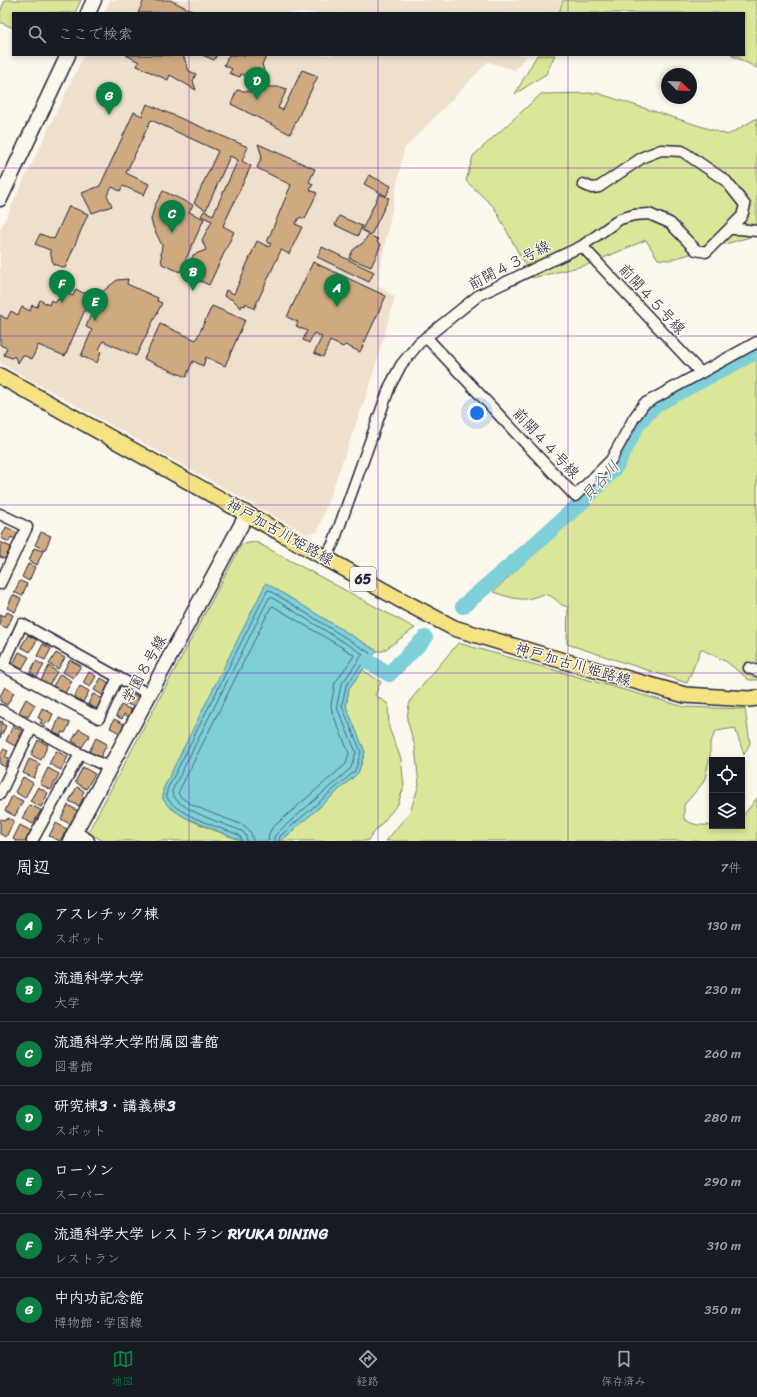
<!DOCTYPE html>
<html lang="ja">
<meta charset="utf-8">
<style>
body{margin:0;font-family:Sriracha,"Klee One",sans-serif;background:#242831;color:#f1f3f6}
.controls{position:absolute;right:12px;bottom:12px;display:grid;overflow:hidden;border-radius:0px;box-shadow:0 2px 6px #0003}
.controls button{width:36px;height:36px;display:grid;place-items:center;padding:0;border:0;border-bottom:1px solid #363941;background:#171b24;color:#f1f3f6;font:20px sans-serif}
.compass{position:absolute;left:661px;top:68px;width:36px;height:36px;border-radius:50%;background:#171b24;box-shadow:0 2px 6px #0003;rotate:113deg}
.you{position:absolute;left:477px;top:413px;width:14px;height:14px;margin:-10px;border:3px solid #fff;border-radius:50%;background:#1a73e8;box-shadow:0 0 0 6px #1a73e833}
.badge{display:grid;place-items:center;width:26px;height:26px;border-radius:50%;background:#0b8043;color:#fff;font-size:13px;font-weight:700}
.pin{position:absolute;translate:-50% -33px;filter:drop-shadow(0 1px 2px #0008)}
.pin::after{content:'';position:absolute;top:21px;width:14px;height:12px;background:inherit;clip-path:polygon(0 0,100% 0,50% 100%)}
.list{margin:0;padding:0;list-style:none}
h2{display:flex;justify-content:space-between;align-items:center;height:52px;margin:0;padding:0 16px;font-size:17px}
h2 small{font-size:13px;font-weight:400;color:#9ea1a6}
.list li{display:grid;grid-template-columns:26px 1fr auto;gap:12px;align-items:center;box-sizing:border-box;height:64px;padding:0 16px;border-top:1px solid #363941}
.list b{display:block;font-size:15px;white-space:nowrap}
.list p{margin:0;font-size:13px;white-space:nowrap;color:#9ea1a6}
.list em{font-size:13px;font-style:normal;color:#9ea1a6}
.icon{flex:none;width:22px;height:22px;fill:none;stroke:currentColor;stroke-width:2;stroke-linecap:round;stroke-linejoin:round}
.map{position:relative;flex:none;width:757px;height:841px;overflow:hidden}
.search{position:absolute;background:#171b24;box-shadow:0 2px 6px #0003;left:12px;right:12px;top:12px;height:44px;display:flex;align-items:center;gap:10px;box-sizing:border-box;padding:0 14px;border-radius:0px;color:#9ea1a6;font-size:15px}
.sheet{height:500px;background:#171b24}
nav{display:flex;justify-content:space-around;align-items:center;box-sizing:border-box;height:56px;border-top:1px solid #363941;background:#171b24;font-size:11px;color:#9ea1a6}
nav a{display:grid;justify-items:center;gap:2px}
nav .on{color:#0b8043}
.map>svg:first-child{display:block}
.built{fill:#eee0cc}
.green{fill:#dae698;stroke:#7e846a}
.water{fill:#7fcfd9;stroke:#5a8a9a}
.lines{fill:none;stroke-linecap:round;stroke-linejoin:round}
.shore{stroke:#47677a;stroke-width:1}
.river{stroke:#7fcfd9;stroke-width:16}
.building{fill:#cfaa81;stroke:#22223b}
.street-casing{stroke:#22223b;stroke-width:13}
.secondary-casing{stroke:#22223b;stroke-width:17}
.primary-casing{stroke:#22223b;stroke-width:18}
.street{stroke:#fbf7ec;stroke-width:10}
.secondary{stroke:#fbf7ec;stroke-width:14}
.primary{stroke:#f5e382;stroke-width:15}
.grid{fill:none;stroke:#7b2cbf;stroke-width:1;stroke-opacity:0.55}
.labels{text-anchor:middle;dominant-baseline:central;stroke-width:3;stroke-linejoin:round;paint-order:stroke}
.shield{fill:#fbf7ec;stroke:#636270;stroke-width:1}
.shield-label{font-size:14px;font-weight:bold;fill:#22223b}
.street-label{font-size:15px;fill:#22223b;stroke:#fbf7ec}
.water-label{font-size:16px;font-style:italic;fill:#3e566a;stroke:#fbf7ec}
</style>
<div class="map">
<svg width="757" height="841" viewBox="0 0 757 841">
<rect width="100%" height="100%" fill="#fbf7ec"/>
<filter id="ink" filterUnits="userSpaceOnUse"><feTurbulence type="fractalNoise" baseFrequency=".025" numOctaves="2"/><feDisplacementMap in="SourceGraphic" scale="8" xChannelSelector="R" yChannelSelector="G"/><feConvolveMatrix kernelMatrix="1 2 1 2 8 2 1 2 1" color-interpolation-filters="sRGB"/></filter>
<g filter="url(#ink)">
<path class="built" d="M110,0h452l-4,13h-454z
M84,55h443l-12,15 -27,-8 -84,87 -27,136 18,12 -25,88 -53,147 -11,2 -306,-171v-133z"/>
<path class="green" d="M5,0h76l-6,13h-62v15l-13,-6v-10z
M563,0h194v68l-26,-13h13v-42h-185z
M537,55h18l-9,19 -31,20z
M597,93l131,42 29,-17v117l-88,25 -11,-1 -12,-19 -59,25 -55,13 -38,-71 -28,-26 7,-25 68,-62z
M757,354v326h-8l-22,-18 -26,-13 -14,34 -120,-39 1,-37c-11,-2 -11,-10 -21,-12 -6,-2 -14,4 -21,4 -11,1 -23,-4 -33,-7l127,-119 23,-49 18,-18z
M256,542l159,86 -32,23h-6l-111,-67 -103,215c17,22 53,31 79,42h-139l-15,-9 154,-288z
M458,643l227,64 60,2 5,34 -6,12 -9,-27 -19,3 -6,12v13l-5,22 -3,6 -18,21v14l7,4 7,2 44,1v-9l15,-19v43h-371l24,-29 9,-27 -4,-38 -8,-28 2,-14 3,-7z
M363,670l18,12 -6,13 13,9 1,24 12,31 3,27 -6,18 -31,37h-86l77,-68 7,-21 -19,-45 3,-19z"/>
<path class="water" d="M266,583l111,68 -28,37 -3,18 19,46 -7,21 -77,68h-39l-58,-24 -16,-11 -5,-7v-10z"/>
<g class="lines">
<path class="shore" d="M242,841l-1,-3 -2,-3c-18,-7 -61,-20 -71,-36 -2,-3 -1,-6 -1,-9l100,-199 2,-1 101,63 -24,33 -4,20 19,46 -6,19 -75,65 -1,5
M247,841l-1,-5 -4,-5c-15,-6 -70,-23 -70,-40l97,-193 2,-1 92,57 -22,31 -4,20 1,5 18,42 -5,16 -74,65 -3,4v4
M253,841l-2,-8 -6,-7c-15,-7 -61,-20 -67,-33l93,-186 2,-1 80,48 1,2 -19,27 -4,22 1,7 17,41 -3,11 -74,64 -3,6 -1,7"/>
<path class="river" d="M463,606l69,-59 52,-47 32,-34 22,-43 17,-18 102,-54
M369,662l20,12 36,-36"/>
</g>
<path class="building" d="M144,0h26l27,13h-59z
M126,55h57l6,16 7,3 -3,7 3,9 -26,-15 -2,5 -31,-14 2,-4z
M202,55h15l-3,5z
M229,55h39l-6,9 2,7 -12,5 -2,-1 -1,2 -8,-3 -1,3 -11,-4 3,-4 -8,-4z
M302,70l16,6 -28,58 -59,-30 6,-14 15,2 4,-6 8,3 1,-4 5,2h11l6,2 -9,19 5,2z
M147,104l101,43 -6,14 9,5 -28,60 11,6 -25,53 -23,-11 7,-19 13,-5 -4,-10 10,-19 -11,-5 3,-5 9,4 25,-55 -8,-4 -24,54 -12,-7 24,-52 -67,-31 -25,53 23,11 -5,11 -21,-9 -3,5 -8,-4 -5,8 5,11 -20,7 -10,-20 18,-7 34,-74 8,4z
M258,144l57,25 -6,13 4,2 -3,6 7,3 -12,26 -5,-2 -5,7 7,3 -13,27 -8,-4 -27,59 -8,-6 -1,3 -3,-1 -1,3 -8,-8 -9,-4 2,-6 8,4 23,-53 12,6 2,-3 -4,-2 24,-57 -34,-17 5,-12z
M369,175l22,11 -5,10 -22,-12z
M163,191l30,14 -4,7 15,7 -24,53 -18,-8 -1,-11 1,-8 -8,-16 -3,-9 4,-15z
M379,194l10,4 -18,37 -9,-5z
M69,206l19,8 -23,54 -12,-4 -3,-14 -15,-6 5,-10 14,5z
M339,216l23,10 -4,10 -23,-11z
M368,235l10,4 -1,3 4,3 -10,22 -22,-9 4,-8 11,-8z
M322,247l52,25 -5,10 -52,-25z
M313,262l73,34 -26,56 -15,-7 -2,2 -13,-6 -7,16 -9,-4 8,-16 -8,-4 -5,10 -6,-3 4,-9 -11,-5 2,-4 -11,-5z
M128,279l-1,5 31,14 -1,3 5,2 -26,53 -33,-15 -4,9 2,2 -4,11 -16,-7 11,-26 -6,-3 8,-20 -7,-2 -22,51 -27,-11 -6,14 -9,-4 -5,8 -4,-7 -2,2 -8,-3 3,-7 -7,-3v-30l7,4 4,-8 7,4 4,-8 8,4 2,-6 5,2 3,-7 9,5 2,-5 4,3 3,-4 3,1 4,-7 8,3 3,-7 7,4 19,-1 15,-12z
M212,306l33,14 -20,46 -19,-9 -3,9 -10,-5 -7,16 -42,-18 16,-35 36,16z
M6,527l12,6 -3,6 -4,-2 -2,5 -8,-4z
M41,532l10,4 -6,14 -10,-5z
M0,542l11,5 -6,12 -5,-2z
M34,548l9,3 -6,14 -8,-4z
M28,564l7,3 -6,14 -7,-4z
M20,581l7,3 -5,12 -8,-4z
M13,595l8,4 -6,13 -8,-4z
M7,612l6,3 -6,13 -7,-3v-11l5,2z
M28,635l9,5 -7,12 -9,-5z
M43,644l8,5 -6,11 -8,-4z
M19,652l10,5 -7,12 -9,-5z
M56,653l9,5 -7,11 -9,-5z
M70,660l11,6 -8,12 -10,-6z
M36,661l8,4 -7,12 -7,-5z
M49,666l8,6 -8,13 -8,-5z
M89,672l7,4 -6,11 -7,-4z
M60,674l12,7 -7,12 -12,-7z
M101,678l10,6 -7,12 -10,-6z
M80,686l9,5 -6,11 -9,-5z
M5,687l9,6 -7,12 -7,-4v-5z
M128,692l11,5 -5,10 -11,-5z
M93,694l10,5 -6,10 -9,-5z
M26,699l9,6 -7,12 -9,-5z
M121,705l11,5 -3,7 -5,-3 -2,5 -6,-3z
M42,708l11,6 -4,9 -3,-1 -1,3 -5,-2 2,-3 -4,-2z
M59,718l11,5 -5,10 -3,-1 -2,4 -7,-3z
M114,719l10,5 -4,9 -10,-5z
M0,721l3,1 -1,2 4,2 -6,12z
M13,726l9,5 -7,15 -9,-5z
M79,729l11,6 -8,12 -10,-6z
M96,738l11,6 -7,14 -11,-6z
M38,740l10,5 -7,15 -10,-5z
M3,749l5,2 -3,6 4,1 -4,9 -5,-3v-9z
M56,751l12,6 -7,13 -12,-6z
M29,759l11,5 -6,14 -11,-5z
M83,767l12,7 -9,15 -11,-7z
M48,768l11,6 -8,16 -11,-6z
M23,777l10,6 -8,15 -10,-6z
M38,787l10,6 -7,14 -11,-6z
M77,787l7,4 -2,4 2,2 -5,9 -10,-5z
M12,796l11,5 -8,15 -10,-5z
M30,805l11,5 -8,14 -11,-6z
M68,805l10,6 -8,13 -9,-5z
M8,818l6,3 -8,16 -6,-3v-13l1,-2 4,1v-1l2,1z
M56,823l11,6 -7,12 -11,-5z
M20,825l11,6 -5,10h-10l-3,-2z"/>
<g class="lines">
<g class="street-casing">
<path id="street" d="M583,184l9,4 7,-1 44,-30 18,-7 21,1 44,30 19,24 -3,11 -13,13
M582,246l119,127
M426,337l149,159 36,-36 23,-42 10,-14 113,-62
M0,514l27,13 -27,57
M326,557l7,-13 57,-158 11,-21 18,-22 60,-48 103,-49 38,-27 14,-4 15,-1 21,9 26,27 10,2 23,-23h11l17,2
M749,668l8,3
M118,677l-19,41 -96,-52 19,-42 128,71
M0,710l80,44 -48,87
M80,754l30,14
M0,794l32,-67"/>
</g>
<g class="secondary-casing">
<path id="secondary" d="M88,13l6,-13
M0,199l68,-144
M74,833l13,8
M70,841l177,-327"/>
</g>
<g class="primary-casing">
<path id="primary" d="M0,376l397,222 57,30 92,28 139,39 64,4 8,-1"/>
</g>
<use href="#street" class="street"/>
<use href="#secondary" class="secondary"/>
<use href="#primary" class="primary"/>
</g>
</g>
<path class="grid" d="M189,0v13M378,0v13M568,0v13M189,55v786M378,55v786M568,55v786M0,168h757M0,336h757M0,505h757M0,673h757"/>
<g class="labels">
<rect class="shield" x="350" y="567" width="26" height="24" rx="3"/>
<g class="shield-label">
<text x="363" y="579">65</text>
</g>
<g class="street-label">
<text transform="translate(509 265) rotate(-27)">前開４３号線</text>
<text transform="translate(652 299) rotate(47)">前開４５号線</text>
<text transform="translate(546 443) rotate(47)">前開４４号線</text>
<text transform="translate(280 532) rotate(29)">神戸加古川姫路線</text>
<text transform="translate(573 664) rotate(16)">神戸加古川姫路線</text>
<text transform="translate(144 669) rotate(-61)">学園８号線</text>
</g>
<g class="water-label">
<text transform="translate(600 481) rotate(-48)">貝谷川</text>
</g>
</g>
</svg>
<div class="controls">
<button><svg class="icon" aria-label="locate" viewBox="0 0 24 24"><circle cx="12" cy="12" r="6"/><path d="M12 2v4M12 18v4M2 12h4M18 12h4"/></svg></button>
<button><svg class="icon" aria-label="layers" viewBox="0 0 24 24"><path d="M12 4l9 5-9 5-9-5zM3 14l9 5 9-5"/></svg></button>
</div>
<svg class="compass" viewBox="-18 -18 36 36"><path d="M0-13l5 13h-10z" fill="#e53935"/><path d="M0 13l5-13h-10z" fill="#9ea1a6"/></svg>
<div class="you"></div>
<div class="pin badge" style="left:337px;top:307px">A</div>
<div class="pin badge" style="left:193px;top:291px">B</div>
<div class="pin badge" style="left:172px;top:233px">C</div>
<div class="pin badge" style="left:257px;top:100px">D</div>
<div class="pin badge" style="left:95px;top:321px">E</div>
<div class="pin badge" style="left:62px;top:303px">F</div>
<div class="pin badge" style="left:109px;top:115px">G</div>
<div class="search"><svg class="icon" aria-label="search" viewBox="0 0 24 24"><circle cx="10" cy="10" r="6"/><path d="M15 15l6 6"/></svg>ここで検索</div>
</div>
<section class="sheet">
<h2>周辺<small>7件</small></h2>
<ul class="list">
<li><span class="badge">A</span><div><b>アスレチック棟</b><p>スポット</p></div><em>130 m</em></li>
<li><span class="badge">B</span><div><b>流通科学大学</b><p>大学</p></div><em>230 m</em></li>
<li><span class="badge">C</span><div><b>流通科学大学附属図書館</b><p>図書館</p></div><em>260 m</em></li>
<li><span class="badge">D</span><div><b>研究棟3・講義棟3</b><p>スポット</p></div><em>280 m</em></li>
<li><span class="badge">E</span><div><b>ローソン</b><p>スーパー</p></div><em>290 m</em></li>
<li><span class="badge">F</span><div><b>流通科学大学 レストラン RYUKA DINING</b><p>レストラン</p></div><em>310 m</em></li>
<li><span class="badge">G</span><div><b>中内功記念館</b><p>博物館 · 学園線</p></div><em>350 m</em></li>
</ul>
</section>
<nav>
<a class="on"><svg class="icon" aria-label="map" viewBox="0 0 24 24"><path d="M3 6l6-2 6 2 6-2v14l-6 2-6-2-6 2zM9 4v14M15 6v14"/></svg>地図</a>
<a><svg class="icon" aria-label="directions" viewBox="0 0 24 24"><path d="M12 3l9 9-9 9-9-9zM9 14v-3h6M13 9l2 2-2 2"/></svg>経路</a>
<a><svg class="icon" aria-label="saved" viewBox="0 0 24 24"><path d="M7 4h10v16l-5-4-5 4z"/></svg>保存済み</a>
</nav>
